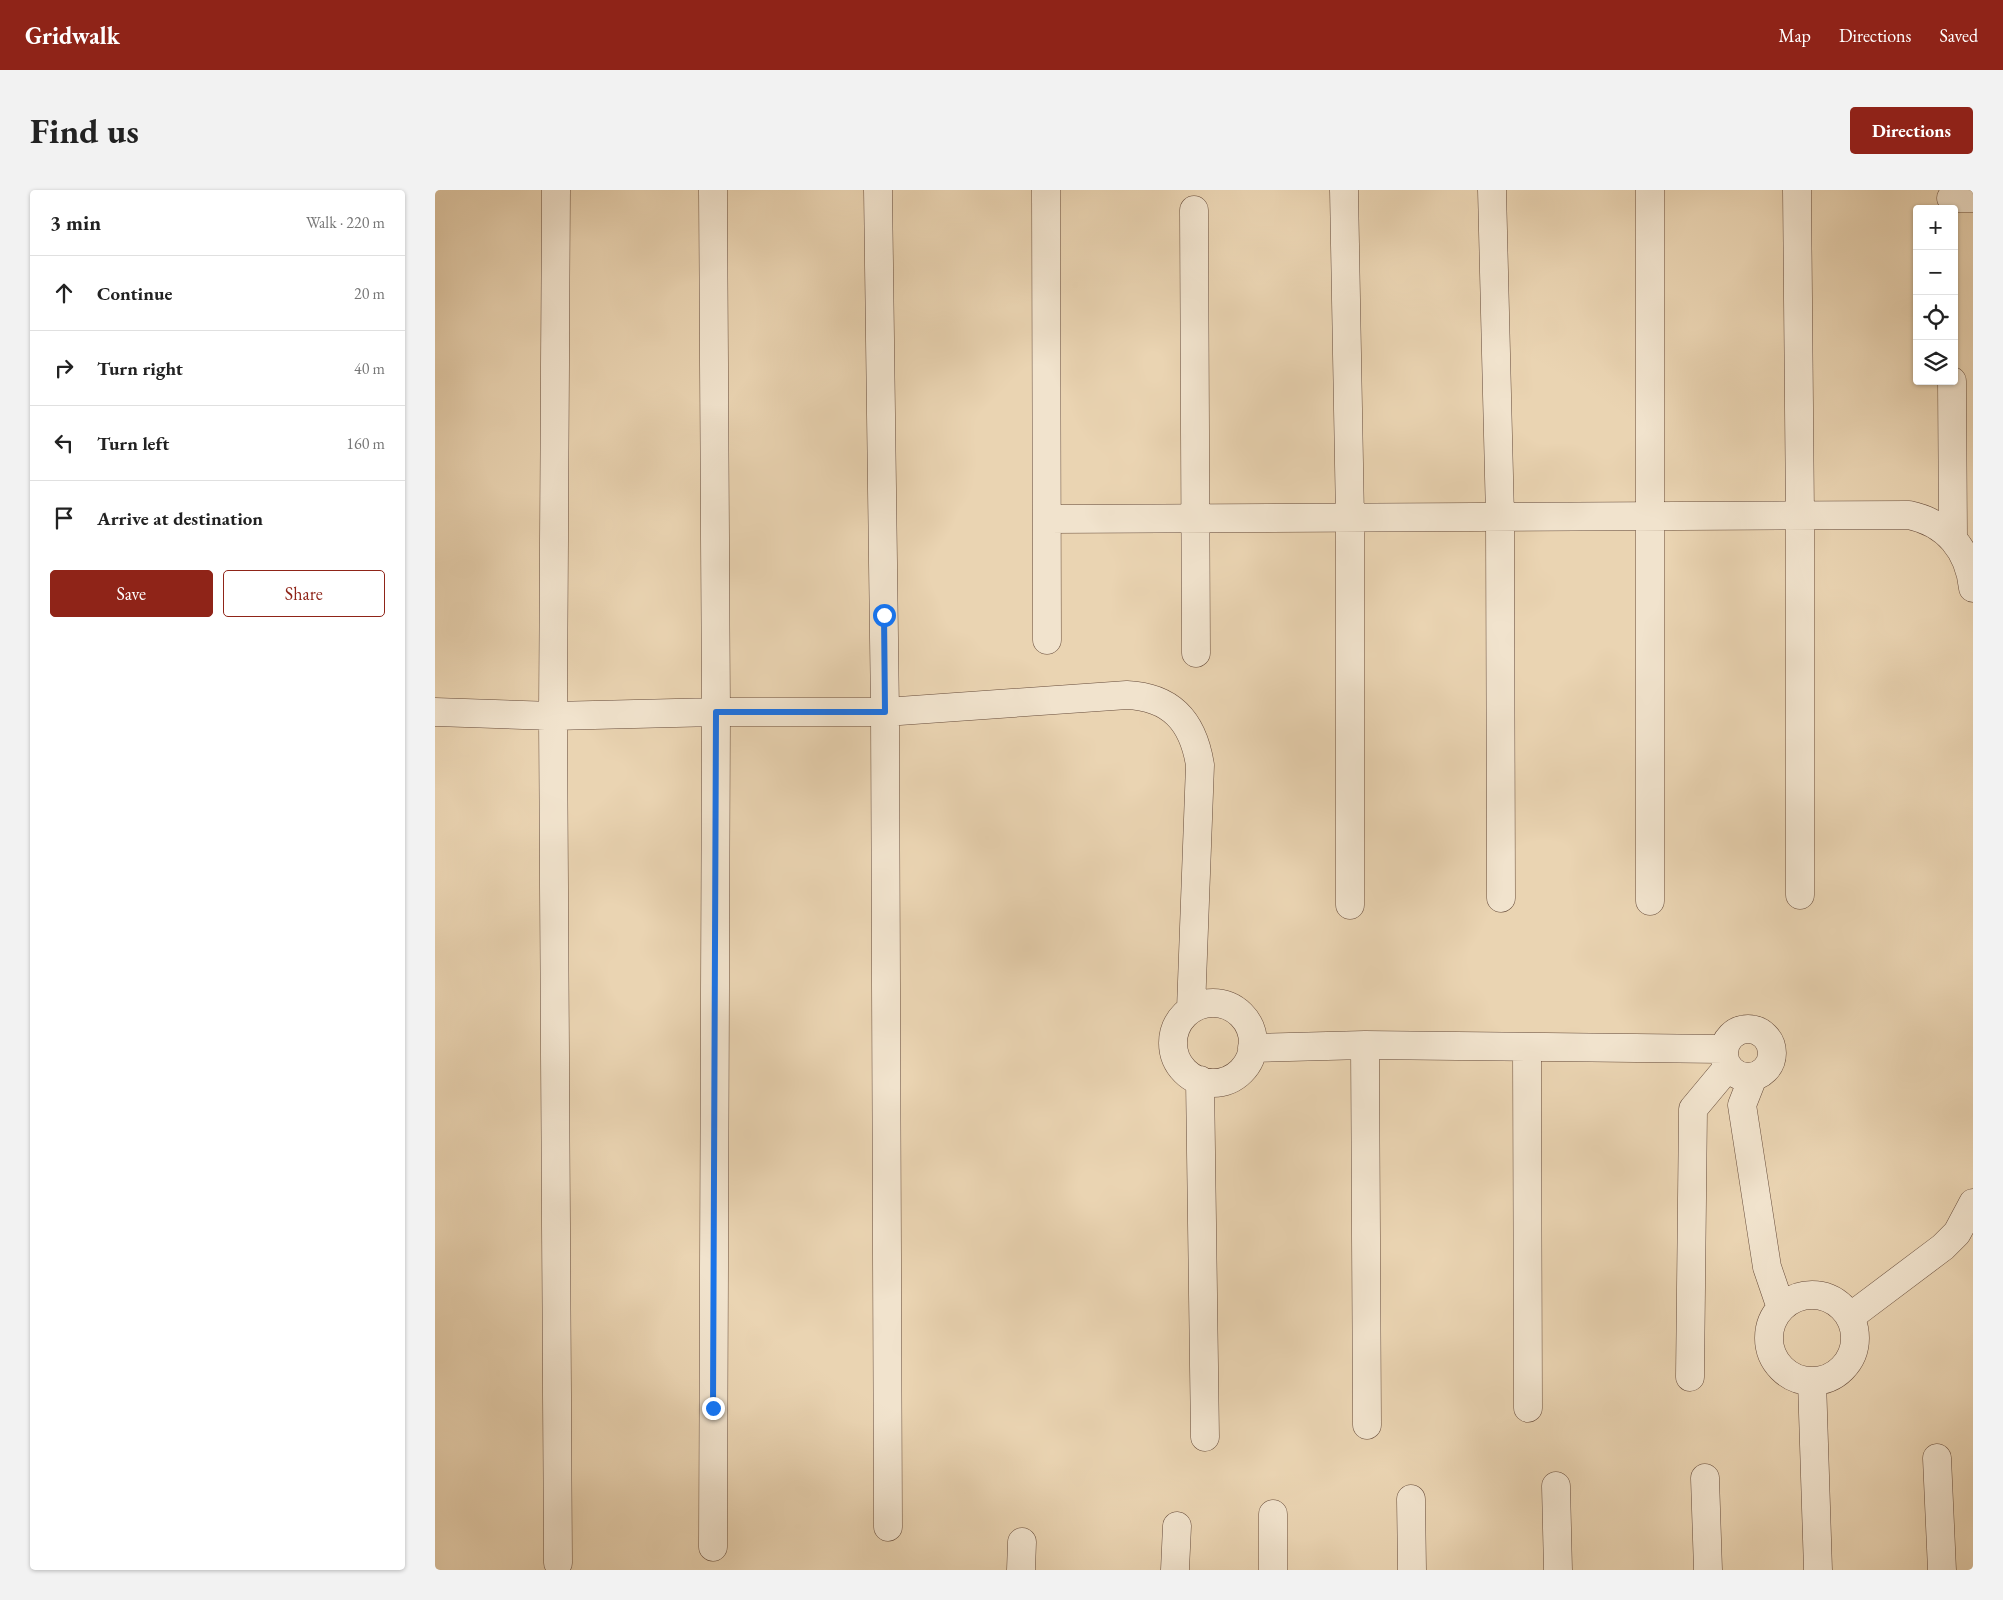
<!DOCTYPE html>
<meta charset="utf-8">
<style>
body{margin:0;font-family:"EB Garamond",serif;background:#f2f2f2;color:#222}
.controls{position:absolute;right:15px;top:15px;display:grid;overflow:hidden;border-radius:5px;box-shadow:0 1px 4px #0004}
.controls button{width:45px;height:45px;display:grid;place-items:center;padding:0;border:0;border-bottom:1px solid #e0e0e0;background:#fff;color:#222;font:25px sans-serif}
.stop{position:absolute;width:15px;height:15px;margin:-11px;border:4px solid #1a73e8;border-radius:50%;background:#fff}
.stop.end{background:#1a73e8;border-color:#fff;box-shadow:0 1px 5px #0008}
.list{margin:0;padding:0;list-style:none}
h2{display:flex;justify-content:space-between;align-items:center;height:65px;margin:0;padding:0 20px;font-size:21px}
h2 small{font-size:16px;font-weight:400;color:#767676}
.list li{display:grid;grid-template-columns:32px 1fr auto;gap:15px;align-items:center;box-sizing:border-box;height:75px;padding:0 20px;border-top:1px solid #e0e0e0}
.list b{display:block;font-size:19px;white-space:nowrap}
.list em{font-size:16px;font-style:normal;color:#767676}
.actions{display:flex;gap:10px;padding:15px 20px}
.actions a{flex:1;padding:11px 0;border:1px solid #8f2418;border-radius:5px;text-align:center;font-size:18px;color:#8f2418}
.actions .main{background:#8f2418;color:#fff}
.icon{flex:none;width:28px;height:28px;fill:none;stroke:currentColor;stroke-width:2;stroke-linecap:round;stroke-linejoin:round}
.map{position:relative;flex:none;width:1538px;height:1380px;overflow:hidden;border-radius:5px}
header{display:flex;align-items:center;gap:30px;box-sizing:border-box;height:70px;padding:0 25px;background:#8f2418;color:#fff}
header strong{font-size:24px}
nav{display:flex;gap:28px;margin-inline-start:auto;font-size:18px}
.intro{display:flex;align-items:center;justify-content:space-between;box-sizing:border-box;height:120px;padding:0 30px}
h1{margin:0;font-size:35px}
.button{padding:12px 22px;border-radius:5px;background:#8f2418;color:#fff;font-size:18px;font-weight:700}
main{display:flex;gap:30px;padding:0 30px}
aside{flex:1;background:#fff;border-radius:5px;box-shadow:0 1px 4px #0004}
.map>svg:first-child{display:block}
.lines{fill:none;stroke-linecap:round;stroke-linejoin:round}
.street-casing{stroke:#664b3a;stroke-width:29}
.street{stroke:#f1e3cd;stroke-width:28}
.route{stroke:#1a73e8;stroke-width:6}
</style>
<header>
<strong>Gridwalk</strong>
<nav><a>Map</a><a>Directions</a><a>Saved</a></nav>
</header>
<div class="intro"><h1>Find us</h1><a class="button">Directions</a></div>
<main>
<aside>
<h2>3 min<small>Walk · 220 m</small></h2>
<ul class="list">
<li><svg class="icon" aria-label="ahead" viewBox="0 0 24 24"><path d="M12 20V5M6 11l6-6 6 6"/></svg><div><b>Continue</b></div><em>20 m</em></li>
<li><svg class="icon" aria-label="right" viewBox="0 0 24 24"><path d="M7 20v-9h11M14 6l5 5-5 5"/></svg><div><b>Turn right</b></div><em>40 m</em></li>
<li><svg class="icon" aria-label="left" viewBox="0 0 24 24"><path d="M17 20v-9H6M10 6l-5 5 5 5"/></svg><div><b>Turn left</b></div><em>160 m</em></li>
<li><svg class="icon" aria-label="arrive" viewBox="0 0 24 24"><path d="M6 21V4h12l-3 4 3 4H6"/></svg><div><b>Arrive at destination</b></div></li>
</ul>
<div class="actions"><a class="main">Save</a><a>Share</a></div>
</aside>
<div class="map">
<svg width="1538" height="1380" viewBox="0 0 1538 1380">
<rect width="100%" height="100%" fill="#ead4b2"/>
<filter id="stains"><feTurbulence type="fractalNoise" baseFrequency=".004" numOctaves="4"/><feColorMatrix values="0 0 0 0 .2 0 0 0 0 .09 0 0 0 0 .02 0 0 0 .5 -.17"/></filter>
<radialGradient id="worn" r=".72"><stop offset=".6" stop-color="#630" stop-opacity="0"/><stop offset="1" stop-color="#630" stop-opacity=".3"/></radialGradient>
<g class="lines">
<g class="street-casing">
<path id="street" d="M121,0l-3,526 5,847
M278,0l3,522 -3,835
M443,0l7,522 3,815
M611,0l1,450
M909,0l6,328v387
M1057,0l8,327 1,381
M1215,0v711
M1362,0l3,326v379
M1516,8h22
M759,20l2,443
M1517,191l1,157
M612,329l862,-4c38,8 60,35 64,73
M0,522l118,4 163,-4h169l242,-17c44,2 66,26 73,70l-9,244
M738 853a40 40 0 1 1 80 0a40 40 0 1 1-80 0Z
M1289 863a24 24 0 1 1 48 0a24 24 0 1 1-48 0Z
M930,855l2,380
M817,858l113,-3 358,4
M1092,858l1,360
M1318,887l-11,28 25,162 14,41
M765,890l5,357
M1334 1148a43 43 0 1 1 86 0a43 43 0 1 1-86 0Z
M1415,1127l93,-70 14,-14 16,-30
M1255,1187l3,-268 35,-42
M1377,1191l6,189
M1502,1268l5,112
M1270,1288l3,92
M1121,1296l2,84
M976,1309l1,71
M586,1380l1,-28
M740,1380l2,-44
M838,1380v-56"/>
</g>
<use href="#street" class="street"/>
</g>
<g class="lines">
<path class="route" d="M278,1218l3,-696h169l-1,-97"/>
</g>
<rect width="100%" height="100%" filter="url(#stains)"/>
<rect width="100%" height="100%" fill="url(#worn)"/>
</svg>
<div class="controls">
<button>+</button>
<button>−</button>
<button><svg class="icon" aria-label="locate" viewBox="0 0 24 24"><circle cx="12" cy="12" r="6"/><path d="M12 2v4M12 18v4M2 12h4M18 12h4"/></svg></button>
<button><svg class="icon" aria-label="layers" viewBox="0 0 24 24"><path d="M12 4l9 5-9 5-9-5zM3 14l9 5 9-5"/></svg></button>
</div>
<div class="stop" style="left:449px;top:425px"></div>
<div class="stop end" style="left:278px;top:1218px"></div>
</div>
</main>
